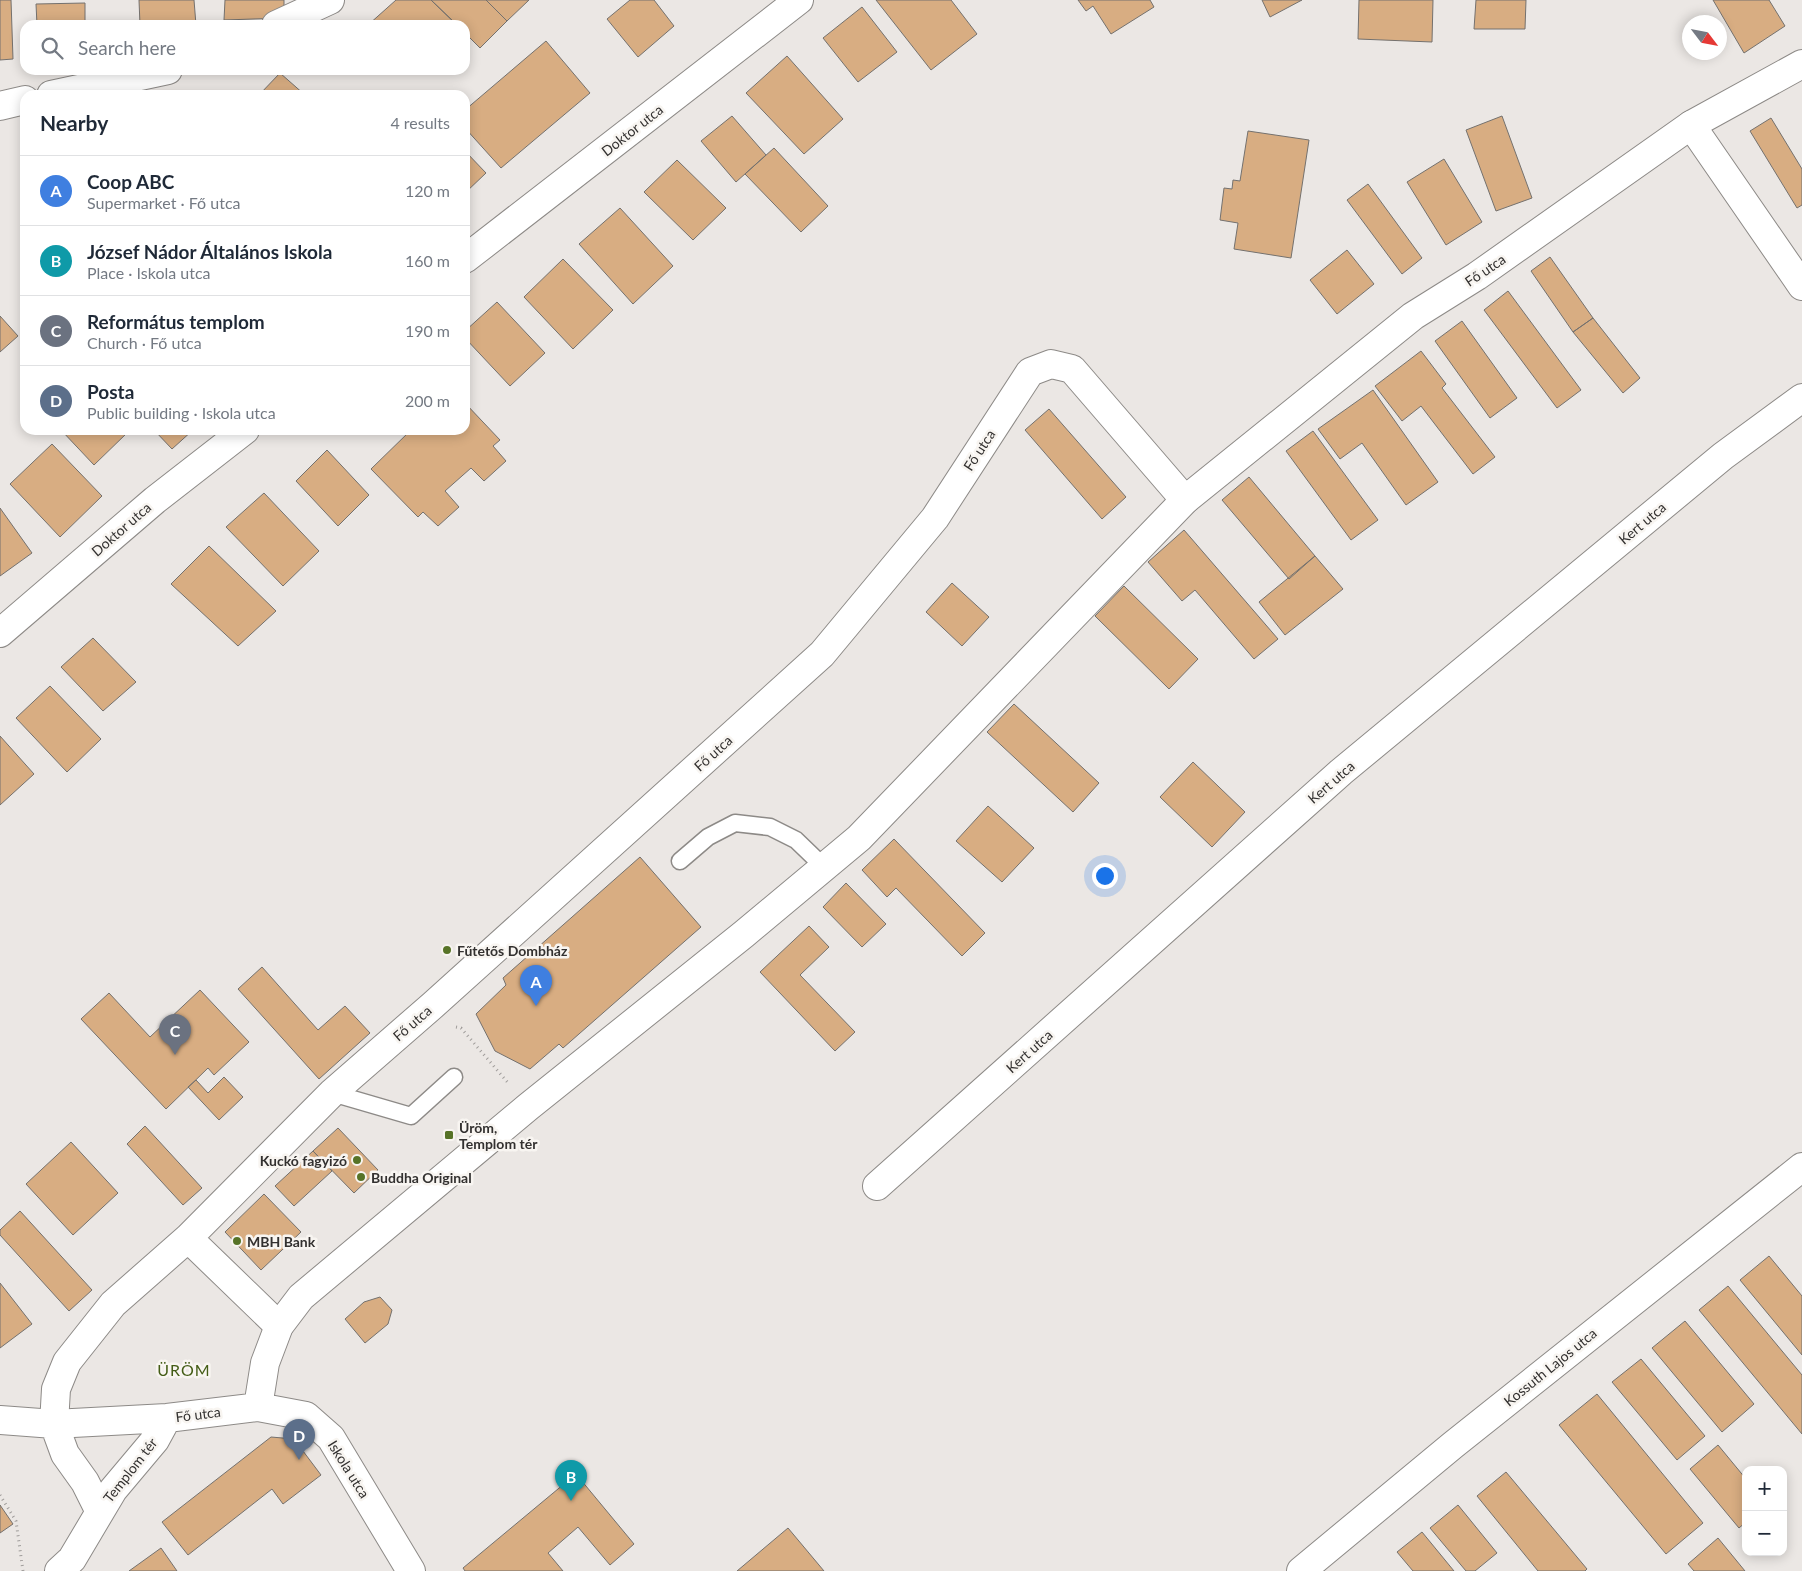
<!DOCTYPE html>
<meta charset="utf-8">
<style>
body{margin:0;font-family:Lato,sans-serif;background:#f6f6f7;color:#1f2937}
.controls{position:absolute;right:15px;bottom:15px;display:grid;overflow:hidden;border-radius:10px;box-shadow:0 2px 12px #0003}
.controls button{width:45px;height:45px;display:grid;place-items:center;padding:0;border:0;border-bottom:1px solid #e0e1e3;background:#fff;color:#1f2937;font:25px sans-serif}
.compass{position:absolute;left:1682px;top:15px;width:45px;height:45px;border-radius:50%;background:#fff;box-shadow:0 2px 12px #0003;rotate:122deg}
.you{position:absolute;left:1104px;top:875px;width:18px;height:18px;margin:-12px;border:4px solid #fff;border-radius:50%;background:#1a73e8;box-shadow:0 0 0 8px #1a73e833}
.badge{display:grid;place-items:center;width:32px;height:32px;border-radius:50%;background:#577327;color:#fff;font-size:16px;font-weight:700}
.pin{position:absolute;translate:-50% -41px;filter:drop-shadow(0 1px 2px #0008)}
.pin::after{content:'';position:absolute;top:26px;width:18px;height:15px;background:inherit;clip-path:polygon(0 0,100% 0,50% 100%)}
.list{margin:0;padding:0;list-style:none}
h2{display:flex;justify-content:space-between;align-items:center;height:65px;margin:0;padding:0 20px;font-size:21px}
h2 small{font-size:16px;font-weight:400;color:#747a83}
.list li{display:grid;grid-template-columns:32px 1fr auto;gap:15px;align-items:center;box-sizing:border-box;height:70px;padding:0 20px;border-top:1px solid #e0e1e3}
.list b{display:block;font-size:19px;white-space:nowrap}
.list p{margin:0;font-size:16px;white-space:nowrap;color:#747a83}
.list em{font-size:16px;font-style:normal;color:#747a83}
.icon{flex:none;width:28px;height:28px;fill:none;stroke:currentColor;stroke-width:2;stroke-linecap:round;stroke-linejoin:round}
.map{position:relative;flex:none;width:1802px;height:1571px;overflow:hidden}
.search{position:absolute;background:#fff;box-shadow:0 2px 12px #0003;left:20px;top:20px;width:450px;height:55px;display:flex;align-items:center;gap:12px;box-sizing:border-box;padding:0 18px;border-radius:15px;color:#747a83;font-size:19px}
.panel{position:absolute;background:#fff;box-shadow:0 2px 12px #0003;left:20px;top:90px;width:450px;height:345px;border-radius:15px}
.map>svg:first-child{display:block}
.building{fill:#d8ad82;stroke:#74716e}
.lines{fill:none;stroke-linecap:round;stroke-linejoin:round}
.lane-casing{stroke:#8d8a87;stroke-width:19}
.street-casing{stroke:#8d8a87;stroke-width:30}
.secondary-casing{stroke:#8d8a87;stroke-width:30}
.path{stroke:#9f9c9a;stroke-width:3;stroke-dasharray:1 4;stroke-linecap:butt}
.lane{stroke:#fff;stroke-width:16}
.street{stroke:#fff;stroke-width:28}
.secondary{stroke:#fff;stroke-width:28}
.poi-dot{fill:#577327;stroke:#f8f5f1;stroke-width:2}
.labels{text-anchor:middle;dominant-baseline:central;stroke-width:5;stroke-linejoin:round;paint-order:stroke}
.street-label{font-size:14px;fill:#333130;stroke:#f8f5f1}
.poi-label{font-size:14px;font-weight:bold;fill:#333130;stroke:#f8f5f1;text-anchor:start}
.quarter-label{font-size:16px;letter-spacing:1px;fill:#435c15;stroke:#f8f5f1}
</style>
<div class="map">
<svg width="1802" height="1571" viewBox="0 0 1802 1571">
<rect width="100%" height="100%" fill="#ebe7e4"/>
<path class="building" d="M0,0h11l2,59 -13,1z
M139,0h55l2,25h-56z
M225,0h59v18l-60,2z
M396,0h35l26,25h-89z
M431,0h55l21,21 -27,27 -15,-15v-8h-8z
M486,0h43l-22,21z
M630,0h24l20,26 -36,31 -31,-38z
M876,0h75l26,34 -46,36z
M1078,0h72l4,7 -43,27 -18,-28 -7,5z
M1262,0h40l-32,17z
M1359,0h74l-1,42 -74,-3z
M1476,0h50l-1,29h-51z
M1713,0h56l16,26 -41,27z
M85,3v22h-48l-1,-21z
M862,7l35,45 -39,30 -35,-44z
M546,41l44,52 -89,75 -36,-40v-18z
M787,56l56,63 -39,35 -58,-61z
M280,73l25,22h-46z
M732,116l34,39 -30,27 -35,-41z
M1502,116l30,82 -36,13 -30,-81z
M1771,118l31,51v36l-5,3 -47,-77z
M1248,131l61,9 -18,118 -57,-9 4,-26 -18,-3 4,-32 8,1 1,-9 7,1z
M774,148l54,58 -27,26 -56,-58z
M465,151l21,22 -21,20z
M1444,159l38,63 -36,23 -39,-63z
M677,160l49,48 -33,32 -49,-48z
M1368,184l54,74 -20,16 -55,-74z
M620,208l53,58 -40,38 -54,-60z
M1347,250l27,34 -37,30 -27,-34z
M1550,257l43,61 -20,14 -42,-61z
M563,259l50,51 -40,39 -49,-52z
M1508,291l73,99 -24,18 -73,-98z
M497,302l48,51 -35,33 -45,-48v-7z
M0,316l18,20 -18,16z
M1593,318l47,60 -17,15 -50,-61z
M1462,321l55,77 -27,20 -55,-77z
M1421,351l25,33 -4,4 53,69 -22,17 -52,-68 -19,15 -27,-35z
M1373,390l65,92 -32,23 -44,-62 -22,16 -22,-30z
M465,403l35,37 -7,6 13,15 -22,20 -13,-13 -26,23 14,16 -21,19 -15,-14 -5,5 -47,-48 40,-39h54z
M1049,409l77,88 -24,22 -77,-89z
M61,430h65l2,2 -34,33z
M154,430h39l-21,19z
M1313,431l65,89 -27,20 -65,-89z
M52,444l50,52 -42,41 -50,-53z
M327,450l42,45 -31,31 -42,-45z
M1249,477l66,79 -26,23 -67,-79z
M264,493l55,58 -36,35 -57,-59z
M0,508l32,45 -32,23z
M1184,530l94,109 -24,20 -59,-69 -13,11 -34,-39z
M209,546l67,65 -38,35 -67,-62z
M1315,556l28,33 -58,46 -26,-33z
M952,583l37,34 -27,29 -36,-34z
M1124,586l74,73 -29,30 -74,-73z
M93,638l43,44 -33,29 -42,-44z
M50,686l51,53 -34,33 -51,-54z
M1014,704l85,79 -26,29 -86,-80z
M0,736l34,38 -34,31z
M1193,762l52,50 -33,35 -52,-50z
M988,806l46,42 -32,34 -46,-41z
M894,839l91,94 -23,23 -66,-68 -9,9 -25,-27z
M640,857l61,70 -138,121 -4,-4 -29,25 -35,-18 -19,-37 30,-29 -3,-7z
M846,883l40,41 -24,23 -39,-40z
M809,926l20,21 -29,28 55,57 -20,19 -75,-79z
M262,967l56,63 27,-24 25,27 -51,46 -81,-90z
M200,990l49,52 -35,33 -6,-7 -42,41 -85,-90 28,-26 41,44z
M224,1077l19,20 -24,23 -31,-33 8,-7 12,13z
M145,1126l57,62 -19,17 -56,-61z
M338,1128l40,42 -24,23 -41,-42z
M71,1142l47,51 -45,42 -47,-51z
M313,1151l19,20 -38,35 -19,-20z
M264,1194l37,38 -40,38 -36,-38z
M20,1211l72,79 -23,21 -69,-76v-5z
M1769,1256l33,40v59l-62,-75z
M0,1283l32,41 -32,24z
M1728,1286l74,89v59l-103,-124z
M380,1297l12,13 -4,14 -23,19 -20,-24 19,-17z
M1685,1321l69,83 -32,28 -70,-84z
M1641,1359l64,77 -28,24 -65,-78z
M1597,1394l106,129 -37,31 -107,-129z
M271,1437l23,2 27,36 -38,29 -11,-15 -84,66 -26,-33z
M1718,1445l28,34v43l-7,6 -49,-59z
M1506,1472l81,97 -2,2h-47l-61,-75z
M576,1474l58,70 -24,21 -32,-38 -30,26 15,18h-98l-2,-3z
M0,1505l13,19 -13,9z
M1458,1505l39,48 -22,18h-9l-36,-43z
M788,1528l36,43h-87z
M1422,1532l32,39h-41l-16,-19z
M1718,1538l27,33h-51l-6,-7z
M161,1548l16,23h-48z"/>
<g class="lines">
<g class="lane-casing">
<path id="lane" d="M680,861l28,-24 27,-14 35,4 26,13 28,27
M332,1093l79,23 43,-39"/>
</g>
<g class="street-casing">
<path id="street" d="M276,25l54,-25
M51,95l117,-25
M0,106l25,-6
M1691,125l111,161
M465,259l334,-259
M0,633l155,-133 90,-70
M877,1186l464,-414 382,-316 79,-58
M188,1238l91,88
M54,1424l2,-35 11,-27 46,-58 75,-66 144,-145 101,-88 389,-351 113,-136 95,-146 21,-8 21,5 113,131
M1301,1571l152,-126 349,-278"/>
</g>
<g class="secondary-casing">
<path id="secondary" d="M258,1407l7,-44 14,-37 22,-29 227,-190 216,-173 115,-96 326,-338 228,-184 64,-40 214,-151 111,-61
M0,1420l54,4 113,-6 91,-11 48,9 25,22 80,133
M54,1424l11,30 20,28 14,28
M59,1571l13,-12 41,-69 42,-50 12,-22"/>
</g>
<path class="path" d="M456,1027l5,1 48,56
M0,1495l16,26 7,50"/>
<use href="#lane" class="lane"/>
<use href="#street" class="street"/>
<use href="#secondary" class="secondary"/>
</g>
<g class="poi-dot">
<circle cx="447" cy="950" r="5"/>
<rect x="444" y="1130" width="10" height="10" rx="2.5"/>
<circle cx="357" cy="1160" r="5"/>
<circle cx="361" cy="1177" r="5"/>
<circle cx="237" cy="1241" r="5"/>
</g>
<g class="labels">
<g class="street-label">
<text transform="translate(632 130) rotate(-38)">Doktor utca</text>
<text transform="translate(1485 270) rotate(-34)">Fő utca</text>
<text transform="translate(979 450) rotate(-57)">Fő utca</text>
<text transform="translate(1642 523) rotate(-40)">Kert utca</text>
<text transform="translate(121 529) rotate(-41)">Doktor utca</text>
<text transform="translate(713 753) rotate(-42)">Fő utca</text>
<text transform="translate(1331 782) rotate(-41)">Kert utca</text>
<text transform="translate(412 1023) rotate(-41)">Fő utca</text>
<text transform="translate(1029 1051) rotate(-42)">Kert utca</text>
<text transform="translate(1550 1367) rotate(-39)">Kossuth Lajos utca</text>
<text transform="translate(198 1414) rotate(-7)">Fő utca</text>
<text transform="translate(349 1469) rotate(58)">Iskola utca</text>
<text transform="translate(130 1470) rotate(-52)">Templom tér</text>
</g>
<g class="poi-label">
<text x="457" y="950">Fűtetős Dombház</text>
<text x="459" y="1127">Üröm,<tspan x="459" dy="16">Templom tér</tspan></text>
<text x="347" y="1160" text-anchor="end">Kuckó fagyizó</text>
<text x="371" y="1177">Buddha Original</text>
<text x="247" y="1241">MBH Bank</text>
</g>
<g class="quarter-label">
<text x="184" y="1369">ÜRÖM</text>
</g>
</g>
</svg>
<div class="controls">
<button>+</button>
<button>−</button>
</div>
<svg class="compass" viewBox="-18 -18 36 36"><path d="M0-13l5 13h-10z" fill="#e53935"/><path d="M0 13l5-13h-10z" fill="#747a83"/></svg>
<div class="you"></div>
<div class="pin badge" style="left:536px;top:1006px;background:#3f7fe0">A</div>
<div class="pin badge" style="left:571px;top:1501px;background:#0f9aa8">B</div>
<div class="pin badge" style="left:175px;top:1055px;background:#6b7280">C</div>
<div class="pin badge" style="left:299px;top:1460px;background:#5c6f8a">D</div>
<div class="search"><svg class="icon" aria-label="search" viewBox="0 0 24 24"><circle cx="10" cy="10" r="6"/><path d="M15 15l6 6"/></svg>Search here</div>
<section class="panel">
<h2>Nearby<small>4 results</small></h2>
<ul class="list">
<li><span class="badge" style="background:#3f7fe0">A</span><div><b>Coop ABC</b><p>Supermarket · Fő utca</p></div><em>120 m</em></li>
<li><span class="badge" style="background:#0f9aa8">B</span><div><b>József Nádor Általános Iskola</b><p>Place · Iskola utca</p></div><em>160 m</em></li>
<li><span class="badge" style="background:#6b7280">C</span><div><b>Református templom</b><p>Church · Fő utca</p></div><em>190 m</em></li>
<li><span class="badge" style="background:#5c6f8a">D</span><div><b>Posta</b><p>Public building · Iskola utca</p></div><em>200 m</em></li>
</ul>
</section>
</div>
